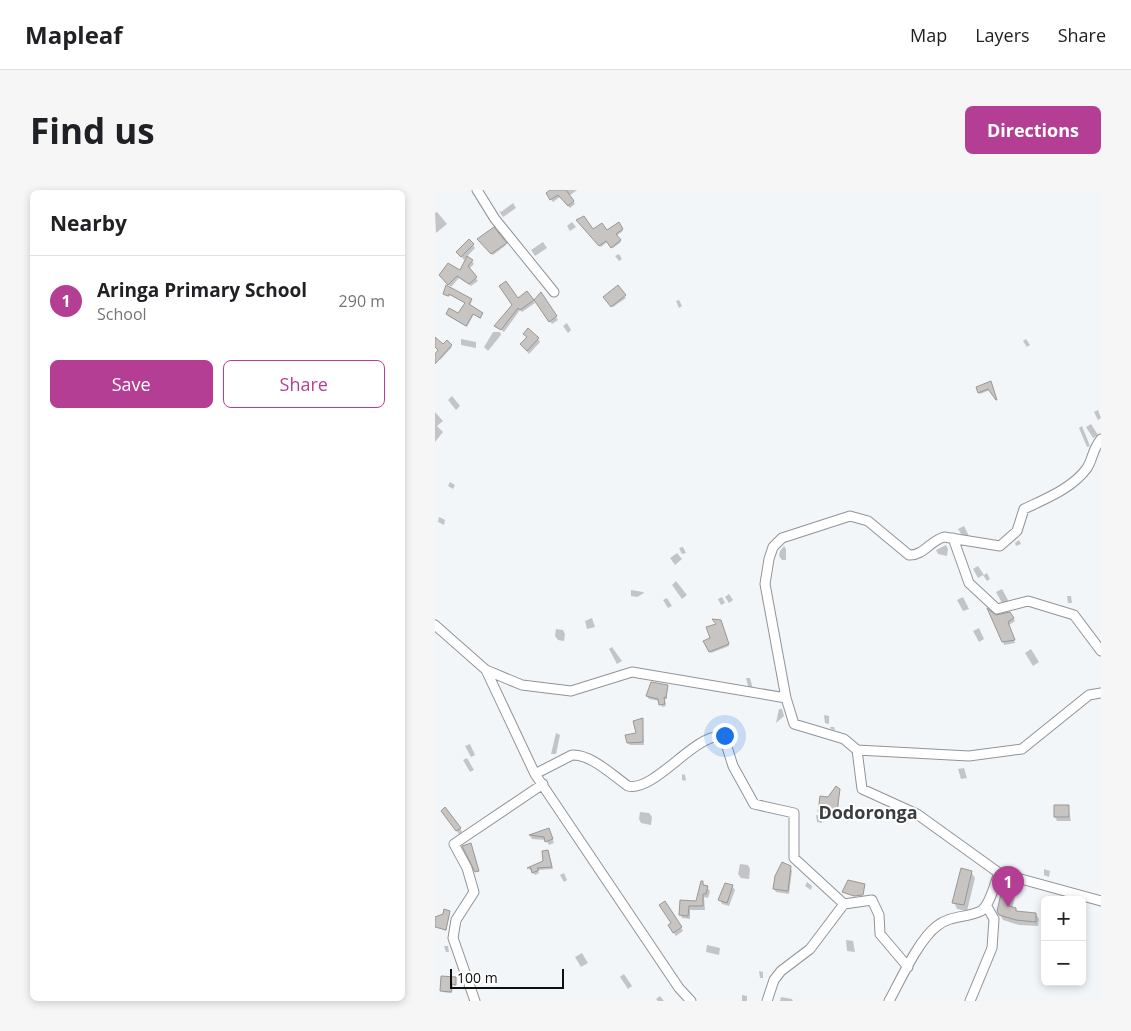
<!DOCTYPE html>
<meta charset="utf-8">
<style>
body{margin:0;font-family:"Open Sans",sans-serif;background:#f6f6f6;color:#202124}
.controls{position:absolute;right:15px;bottom:15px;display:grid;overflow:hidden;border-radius:8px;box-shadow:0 2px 8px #0003}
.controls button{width:45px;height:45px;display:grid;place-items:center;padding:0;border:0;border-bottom:1px solid #e0e0e0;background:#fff;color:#202124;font:25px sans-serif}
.scale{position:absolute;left:15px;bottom:12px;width:114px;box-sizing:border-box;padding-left:5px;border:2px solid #0e0f10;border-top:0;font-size:14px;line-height:18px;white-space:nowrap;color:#0e0f10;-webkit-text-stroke:4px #fff;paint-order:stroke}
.you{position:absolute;left:289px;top:545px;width:18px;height:18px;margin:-12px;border:4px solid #fff;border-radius:50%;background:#1a73e8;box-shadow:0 0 0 8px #1a73e833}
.badge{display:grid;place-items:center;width:32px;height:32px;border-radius:50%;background:#b53e95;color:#fff;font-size:16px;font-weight:700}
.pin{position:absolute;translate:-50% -41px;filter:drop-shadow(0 1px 2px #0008)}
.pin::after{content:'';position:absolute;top:26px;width:18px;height:15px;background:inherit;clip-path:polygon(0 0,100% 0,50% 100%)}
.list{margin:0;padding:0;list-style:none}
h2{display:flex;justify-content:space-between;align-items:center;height:65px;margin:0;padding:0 20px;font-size:21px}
h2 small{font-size:16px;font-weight:400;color:#757577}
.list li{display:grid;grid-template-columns:32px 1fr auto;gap:15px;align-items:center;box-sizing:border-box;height:90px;padding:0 20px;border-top:1px solid #e0e0e0}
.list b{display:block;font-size:19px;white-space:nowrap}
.list p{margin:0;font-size:16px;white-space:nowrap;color:#757577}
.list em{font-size:16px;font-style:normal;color:#757577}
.actions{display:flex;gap:10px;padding:15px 20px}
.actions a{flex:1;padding:11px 0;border:1px solid #b53e95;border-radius:8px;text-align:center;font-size:18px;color:#b53e95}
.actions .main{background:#b53e95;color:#fff}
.map{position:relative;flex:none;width:666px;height:811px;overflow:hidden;border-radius:8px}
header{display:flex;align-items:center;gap:30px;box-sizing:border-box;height:70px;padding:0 25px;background:#fff;border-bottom:1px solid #e0e0e0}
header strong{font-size:24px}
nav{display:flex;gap:28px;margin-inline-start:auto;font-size:18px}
.intro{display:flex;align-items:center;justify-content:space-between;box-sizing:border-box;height:120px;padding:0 30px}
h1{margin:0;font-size:35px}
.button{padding:12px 22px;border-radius:8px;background:#b53e95;color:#fff;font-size:18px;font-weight:700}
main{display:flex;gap:30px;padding:0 30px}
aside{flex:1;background:#fff;border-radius:8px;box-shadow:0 2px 8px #0003}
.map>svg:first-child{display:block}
.shadow{fill:#0003}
.building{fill:#c8c4c2;stroke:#9a9794}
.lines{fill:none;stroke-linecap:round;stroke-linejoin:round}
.minor-casing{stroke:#919497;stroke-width:11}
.minor{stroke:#fff;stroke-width:9}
.labels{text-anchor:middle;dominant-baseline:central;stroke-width:4;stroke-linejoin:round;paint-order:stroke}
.quarter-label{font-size:18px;font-weight:bold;fill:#3b3e40;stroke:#fff}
</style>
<header>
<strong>Mapleaf</strong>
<nav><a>Map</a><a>Layers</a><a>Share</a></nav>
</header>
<div class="intro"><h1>Find us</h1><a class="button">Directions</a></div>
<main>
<aside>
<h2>Nearby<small></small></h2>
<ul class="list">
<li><span class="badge">1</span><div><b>Aringa Primary School</b><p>School</p></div><em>290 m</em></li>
</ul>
<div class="actions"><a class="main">Save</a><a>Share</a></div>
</aside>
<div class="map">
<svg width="666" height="811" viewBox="0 0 666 811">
<rect width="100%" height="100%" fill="#f3f6f9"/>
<path class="shadow" d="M120,0h22l-8,6 6,8 -5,4 -10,-11 -7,5 -5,-7z
M78,13l3,5 -13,9 -4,-6 2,1z
M2,22l10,12 -11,9 -1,-20z
M143,31l15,10 14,1 12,-8 4,7 -7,5 5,6 -8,6 -6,-6 -6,5z
M137,32l4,5 -6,4 -3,-5z
M58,39l13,16 -13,10 -13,-14z
M108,52l4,6 -12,8 -4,-6z
M38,55l2,3 -11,12 -4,-5z
M184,64l3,5 -3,2 -4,-5z
M37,71l2,3 -5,5 9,12 -7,5 -12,-8 -8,9 -11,-11 20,-4z
M12,97l25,13 -2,6 12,8 -1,5 -7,-5 -7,13 -19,-11v-2l10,1 8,-12 -16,-8 -1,2 -4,-2z
M183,97l8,11 -13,9 -8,-10z
M83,110h15l2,3 -13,9 -2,-2 -16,22 -8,-6z
M244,110l3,6 -3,2 -3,-7z
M103,114l18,13 2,3 -6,4z
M132,133l4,7 -3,3 -5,-7z
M58,142h7l1,3 -13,16 -4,-4z
M90,144l13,5 2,3 -11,12 -5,-6 3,-11z
M26,149l15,3v6l-15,-3z
M591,149l4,6 -3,2 -4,-6z
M0,151l8,5 9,1 -12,13 -3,-3 3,-5 -5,-6z
M555,192v8l-10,4 -1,-2z
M17,206l8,10 -4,4 -8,-10z
M663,220l3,8 -3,2 -4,-8z
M0,222l8,9 -6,5 6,6 -8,10z
M656,234l7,11 -5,3 -7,-11z
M647,236l8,20 -3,1 -8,-19z
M15,292l5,3 -2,4 -5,-3z
M4,327l6,3 -1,5 -6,-3z
M529,336l5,10 -6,1 -5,-8z
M584,350l2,4 -5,2 -1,-3z
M511,355l2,4 -1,7 -9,-2 -2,-4z
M349,356l2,3v11h-4l-3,-4 1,-5z
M248,357l3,6 -4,1 -3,-6z
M242,363l5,6 -7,6 -5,-7z
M543,376l6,9 3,-2 3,6 -3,2 -4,-6 -5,3 -5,-9z
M241,391l11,14 -5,4 -10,-14z
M567,399l7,13 -6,3 -7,-13z
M196,400l12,2 1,1 -7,4 -6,-1z
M294,404l4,6 -4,3 -4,-6z
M632,406h4l1,7h-4z
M287,407l3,6 -4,2 -3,-6z
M528,407l6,12 -6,2 -6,-11z
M232,408l5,8 -4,2 -5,-8z
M575,423l5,8 -6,4 6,18 -11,2 -8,-29z
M157,428l3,9 -8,2 -2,-8z
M287,433l7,23 -18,7 -6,-11 6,-3z
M544,438l5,11 -5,3 -6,-11z
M121,439l7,1 2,4 -1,7 -6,-1 -3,-4z
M177,457l10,14 -5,3 -8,-15z
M596,459l8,13 -6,4 -8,-13z
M311,488h4l3,11h-4z
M232,496v13h-3l2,7 -4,1 -2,-6 -11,-2 -2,-3z
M344,519h3l2,7 -8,7z
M389,525l5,1v8l-4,-1z
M207,530l2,25h-14l-2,-3 10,-8z
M395,537h4l1,3 -4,-1z
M121,543l4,2 -4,19h-5z
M35,554l5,11 -4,2 -6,-11z
M32,568l7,12 -4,2 -7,-12z
M529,578l3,10 -6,1 -3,-10z
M247,584l3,1 1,6 -4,-1z
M404,600l-1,24 -17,-1 8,-15z
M633,617l3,14h-14l-2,-4z
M205,622l9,1 3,4 -1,8 -10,-2 -2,-4z
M10,625l15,13 2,4 -3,2z
M381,625l6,1v7l-5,-1z
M113,639l6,14 -5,2 -3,-5 -14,-1 -2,-3z
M109,671h7l2,8 -15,1 1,3 -4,2 -6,-6z
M305,674l8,1 2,4 -1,10 -8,-1 -3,-4z
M355,677l2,4 -3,23 -13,-2 -2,-3z
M609,679l6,2 -1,6 -5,-2z
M536,682l4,6 -8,33 -10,-2 -3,-7z
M129,683l3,7 -3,2 -4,-7z
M267,692l8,9 -2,7 -4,-1 1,13h-15v9l-8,-1 -2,-4 1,-13 16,2z
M372,692l5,4 -1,4 -6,-4z
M579,695l3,5 -5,18 6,4 18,2 3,5 -1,7 -19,-1 -16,-5 -5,-9z
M297,696l3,4 -6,16 -7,-2 -2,-4z
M230,713l18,28 -7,5 -7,-10 4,-2z
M14,722l-3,19 -11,-5 2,-10z
M411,750l7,1 2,11 -8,-1z
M272,755l13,3 -1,7 -13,-3z
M9,756h4l1,6h-3z
M147,763l6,10 -7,4 -6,-10z
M324,781l4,1v6h-3z
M189,784l8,12 -4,3 -8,-12z
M20,789l1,7 -3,-1 -1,8 -10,-1z
M307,805l5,1v5h-5z
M225,806l4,5h-6l-2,-2z
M346,807l11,2 1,2h-13z"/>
<path class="building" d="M115,0h16l8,11 -6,5 -10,-11 -8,5 -4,-7z
M149,26l9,13 9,-6 5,7 12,-8 4,7 -7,5 5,6 -10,8 -5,-7 -7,5 -23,-26z
M59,37l13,16 -16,11 -14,-15z
M34,49l5,5 -13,13 -5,-5z
M32,66l6,4 -5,6 9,11 -8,7 -12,-8 -9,9 -9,-10 9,-12 12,7z
M71,91l12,17 9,-7 7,9 -14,10 -2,-2 -17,22 -7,-4 18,-21 -13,-19z
M11,95l26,14 -3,5 14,9 -3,5 -7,-4 -7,12 -20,-12 3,-6 9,5 7,-10 -16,-9 -1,2 -5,-2z
M183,95l8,10 -15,12 -8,-10z
M106,102l16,24 -8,6 -15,-22z
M93,138l11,10 -12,13 -7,-7 7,-7 -4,-3z
M0,147l8,7 4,-4 5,5 -17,19v-10l3,-4 -3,-3z
M556,191l6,19h-1l-8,-11 -10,4 -2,-6z
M552,418l9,7 14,-3 4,6 -6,4 7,18 -13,2z
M277,429l9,1 8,24 -20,8 -6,-11 7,-3 -4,-11 10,-3z
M216,492l17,3 -2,13 -2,-1 1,7 -6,1 -1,-6 -12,-3z
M208,528v24l-16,1 -2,-8 11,-2 -3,-12z
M401,596l4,3 -3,23h-19l2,-16 8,1z
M619,615h15v12h-15z
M10,617l16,21 -5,3 -15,-20z
M114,638l4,11 -8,3 -1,-5 -15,-2z
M36,653l8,28 -4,1 -13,-26z
M113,660l4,17 -15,1 2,2 -7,3 -1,-5h-4l16,-7 -1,-10z
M347,672l9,4 -3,25 -15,-2 2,-13z
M526,678l11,3 -8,34 -12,-2z
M413,690l17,4 -2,11 -9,1 -12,-4z
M266,691h2v4l5,1 -2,8h-3v12h-14l-1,10 -9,-1 1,-15 16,1z
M569,691l11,3 -6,22 7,2v3l20,2v9l-20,-2 -17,-5 -2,-4z
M290,693l8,2 -6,18 -9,-3z
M230,711l17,26 -9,6 -5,-8 3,-2 -12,-18z
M9,719l6,2 -4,19 -11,-3v-10l8,-3z
M6,786l15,1v8l-4,-1 -1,8 -11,-1z"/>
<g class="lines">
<g class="minor-casing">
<path id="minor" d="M42,0l18,29 59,73
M518,348l16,45 28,26 31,-8 46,14 27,36
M0,435l51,45 49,104 144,214 12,13
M51,480l36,15 49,6 61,-19 154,26 8,26 50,15 13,11 5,39 55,25 82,59
M351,508l-21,-114 4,-25 4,-12 9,-9 68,-22 18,5 41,34c14,1 21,-14 35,-18l56,9 17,-15 7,-22c21,-10 49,-21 63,-41 6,-9 5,-18 14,-29
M422,560l112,6 53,-7 67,-54 12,-2
M100,584l37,-19c19,-1 40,20 56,31 26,6 64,-49 92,-50l7,11 6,19 21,38 40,9v45l50,46
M40,811l-22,-63 3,-18 18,-28 -7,-24 -13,-24 89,-60
M332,811l7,-21 7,-9 29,-22 34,-45 28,-4 7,15 1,19 28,33
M454,811c11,-20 30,-62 48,-75 13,-11 30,-8 44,-15 9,-6 14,-28 18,-38l102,28
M535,811l22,-53 2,-29 -8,-14"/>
</g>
<use href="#minor" class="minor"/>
</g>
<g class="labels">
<g class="quarter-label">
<text x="433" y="622">Dodoronga</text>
</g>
</g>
</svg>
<div class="controls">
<button>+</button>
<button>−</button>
</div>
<div class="scale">100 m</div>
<div class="you"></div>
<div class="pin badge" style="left:573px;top:717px">1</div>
</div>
</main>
